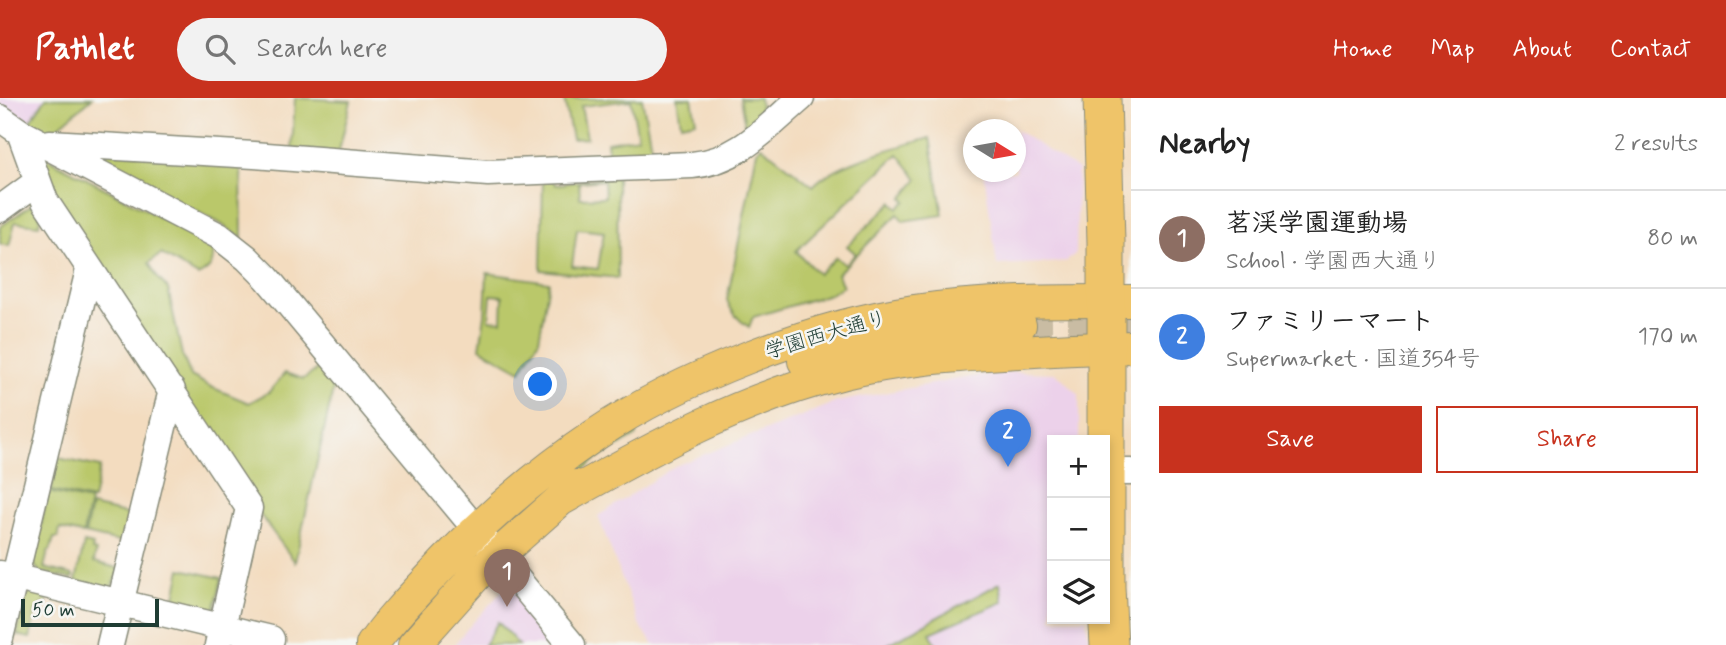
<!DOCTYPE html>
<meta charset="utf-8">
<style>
body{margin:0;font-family:Mynerve,"Klee One",sans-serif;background:#f2f2f2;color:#222}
.controls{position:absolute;right:21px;bottom:21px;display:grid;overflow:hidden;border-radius:0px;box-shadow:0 4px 10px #0003}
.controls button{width:63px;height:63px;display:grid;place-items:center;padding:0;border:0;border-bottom:2px solid #e0e0e0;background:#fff;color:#222;font:35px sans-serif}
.compass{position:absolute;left:963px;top:21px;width:63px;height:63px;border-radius:50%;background:#fff;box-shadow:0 4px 10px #0003;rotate:101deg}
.scale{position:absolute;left:21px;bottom:18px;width:138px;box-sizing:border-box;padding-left:7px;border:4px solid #1f3d34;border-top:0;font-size:19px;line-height:24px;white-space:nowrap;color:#1f3d34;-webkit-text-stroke:5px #f6f6f2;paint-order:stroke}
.you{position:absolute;left:541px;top:287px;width:24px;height:24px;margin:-18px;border:5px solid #fff;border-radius:50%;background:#1a73e8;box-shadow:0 0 0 10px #1a73e833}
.badge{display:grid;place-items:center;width:46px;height:46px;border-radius:50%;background:#c8321e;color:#fff;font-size:23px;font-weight:700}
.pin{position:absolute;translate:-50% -58px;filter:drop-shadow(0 2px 4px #0008)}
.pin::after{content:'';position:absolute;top:37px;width:24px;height:21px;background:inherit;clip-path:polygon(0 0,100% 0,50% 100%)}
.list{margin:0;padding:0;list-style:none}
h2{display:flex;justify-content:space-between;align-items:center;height:91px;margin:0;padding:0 28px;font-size:30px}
h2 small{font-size:23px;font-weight:400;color:#767676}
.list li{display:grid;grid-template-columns:46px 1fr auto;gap:21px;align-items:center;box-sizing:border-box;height:98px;padding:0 28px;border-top:2px solid #e0e0e0}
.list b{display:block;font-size:26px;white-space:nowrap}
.list p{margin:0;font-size:23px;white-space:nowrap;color:#767676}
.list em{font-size:23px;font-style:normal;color:#767676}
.actions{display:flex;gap:14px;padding:21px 28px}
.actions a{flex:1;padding:16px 0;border:2px solid #c8321e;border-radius:0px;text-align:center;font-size:24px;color:#c8321e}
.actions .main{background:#c8321e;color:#fff}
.icon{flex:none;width:38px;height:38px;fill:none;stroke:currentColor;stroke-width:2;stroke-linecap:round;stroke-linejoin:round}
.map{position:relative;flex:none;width:1131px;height:547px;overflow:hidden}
header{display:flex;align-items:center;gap:42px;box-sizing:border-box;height:98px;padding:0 35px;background:#c8321e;color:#fff}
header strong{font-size:33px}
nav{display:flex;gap:38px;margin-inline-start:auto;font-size:24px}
.search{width:490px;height:63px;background:#f2f2f2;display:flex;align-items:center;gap:18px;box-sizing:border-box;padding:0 24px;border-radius:38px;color:#767676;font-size:26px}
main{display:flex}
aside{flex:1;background:#fff}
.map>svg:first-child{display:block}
.built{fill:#ecd1ea}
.green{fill:#bac86a;stroke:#6c824f;stroke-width:2;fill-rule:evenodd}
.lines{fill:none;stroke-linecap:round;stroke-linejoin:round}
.major-tunnel{stroke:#c9bca3;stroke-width:32;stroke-dasharray:32 16;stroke-linecap:butt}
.minor-casing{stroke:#898c7a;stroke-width:29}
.major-casing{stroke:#898c7a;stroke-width:34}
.highway-casing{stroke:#898c7a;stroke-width:39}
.minor{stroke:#fff;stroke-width:26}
.major{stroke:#efc469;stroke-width:32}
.highway{stroke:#efc469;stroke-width:37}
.labels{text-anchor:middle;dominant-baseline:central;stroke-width:5;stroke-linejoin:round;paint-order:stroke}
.street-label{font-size:21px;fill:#1f3d34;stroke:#f6f6f2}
</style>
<header>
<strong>Pathlet</strong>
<div class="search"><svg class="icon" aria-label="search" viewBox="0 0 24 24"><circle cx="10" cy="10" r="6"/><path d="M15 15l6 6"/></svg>Search here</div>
<nav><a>Home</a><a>Map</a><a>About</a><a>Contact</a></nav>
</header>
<main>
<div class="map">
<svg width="1131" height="547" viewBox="0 0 1131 547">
<rect width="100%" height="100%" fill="#f6f6f2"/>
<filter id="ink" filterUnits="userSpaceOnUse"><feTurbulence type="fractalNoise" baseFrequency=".0143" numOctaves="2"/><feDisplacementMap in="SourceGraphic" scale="14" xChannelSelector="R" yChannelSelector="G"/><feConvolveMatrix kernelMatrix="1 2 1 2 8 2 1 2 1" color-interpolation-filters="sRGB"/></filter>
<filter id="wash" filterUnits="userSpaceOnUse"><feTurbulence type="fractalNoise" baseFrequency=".00686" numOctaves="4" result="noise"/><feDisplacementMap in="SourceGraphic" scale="28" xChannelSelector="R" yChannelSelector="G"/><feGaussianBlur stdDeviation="1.57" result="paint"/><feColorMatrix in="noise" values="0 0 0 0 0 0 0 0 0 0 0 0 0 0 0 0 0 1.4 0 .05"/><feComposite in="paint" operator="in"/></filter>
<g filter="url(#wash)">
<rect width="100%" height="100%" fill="#f3dcbf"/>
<path class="built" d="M0,0h46l-19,27 -27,-20z
M996,24l19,7v1l-37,-1 -1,-5z
M1016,32l62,40 -2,83 -10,9 -69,3 -13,-93h32z
M1012,274l44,1 23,21v46h-27v179h34l3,26h-152l-7,-12 72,-31 -2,-19 -113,62h-233l-14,-19 -42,-110 77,-50 162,-64 126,-24z
M508,487l50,60h-104l13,-16z"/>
<path class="green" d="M46,0h46l-42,36 -23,-9z
M295,0l56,3 -13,54 -46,-6z
M642,0l11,59 -44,3 -2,-18 31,-5 -7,-37 -50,6 6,32 -15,1 -8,-40z
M677,0h15l4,23 -15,3z
M740,0h19l3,20 -14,10 -3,-3z
M930,40l13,77 -40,6 -5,-7 -61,60 6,12 -13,8 -77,23 -4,10c-11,-7 -18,-15 -22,-27l30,-149 4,-5 52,40c22,-24 85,-39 117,-48zM898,56l20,25 -15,19 3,3 -8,7 -6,-6 -45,44 9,8 -11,11 -9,-8 -18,17 -22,-23z
M94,52l147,11 1,77 -24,-16 -126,-62z
M45,59l157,82 11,10c1,15 -2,20 -15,27l-37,-22 -12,9 8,14 11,12 14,66 9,21 20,11 38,16 20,-11 16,-19 18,6 11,-7 6,-7 17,7 -42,190 -37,-50 -210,-319 -9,-35z
M617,77l1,103 -77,-8 2,-90 9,-1 4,6zM604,82l1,17 -25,1 -1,-16zM577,131l27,3 -6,37 -26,-3z
M31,107l6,1 4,4 -2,15 -24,-3 -6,24 -9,-2v-17z
M487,175l62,9 -10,58 -18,31 -41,-23 5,-33zM491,197l12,1 -1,25 -13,-1z
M636,334l1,3 -40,24 -81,64 -7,-10 101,-68z
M58,360l42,9 -7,33 -42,-9z
M48,394l42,9 -7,33 -23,-5 -2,9h-4l-4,13h-2l-4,17 29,7 -1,4 -32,-7 -7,-8z
M91,408l43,10 -6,28 -43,-10z
M84,445l9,2 -1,5 4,1 -2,11 27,7 -11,20 -34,-8z
M181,471l41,9 -8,33 -40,-10z
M1000,485l3,19 -73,31 7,12h-50z
M32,494l16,3 -1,8h-3l-8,7 -6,28 -13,-3 8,-38z
M498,524l21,23h-35z"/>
</g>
<g filter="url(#ink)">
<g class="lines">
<path class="major-tunnel" d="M1020,227l111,-2"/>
<g class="minor-casing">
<path id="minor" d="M0,20l20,14 199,104 28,22 20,20 305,367
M20,34l25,69 204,307 -31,137
M50,45l204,12 234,18 204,-8c47,-4 75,-38 109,-67
M0,111l37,-27
M1126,374h5
M0,476l271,65
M0,540l89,-368
M110,547l62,-255"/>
</g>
<g class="major-casing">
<path id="major" d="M804,263c71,-21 142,-30 216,-36
M562,401c90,-51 181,-101 282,-126 53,-13 105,-17 159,-20 43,-3 85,-5 128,-6
M372,547c16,-23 36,-44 55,-64 49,-54 107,-105 168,-146 84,-57 218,-109 319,-124 72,-11 145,-10 217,-10
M414,547l65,-73 97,-86"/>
</g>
<g class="highway-casing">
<path id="highway" d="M1102,0l4,144v345l3,58"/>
</g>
<use href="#minor" class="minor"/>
<use href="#major" class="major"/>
<use href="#highway" class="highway"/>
</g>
</g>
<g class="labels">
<g class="street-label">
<text transform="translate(826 237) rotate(-16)">学園西大通り</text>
</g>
</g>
</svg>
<div class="controls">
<button>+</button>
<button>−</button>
<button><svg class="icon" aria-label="layers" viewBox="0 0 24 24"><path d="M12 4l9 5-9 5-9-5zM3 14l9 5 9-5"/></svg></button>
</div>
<svg class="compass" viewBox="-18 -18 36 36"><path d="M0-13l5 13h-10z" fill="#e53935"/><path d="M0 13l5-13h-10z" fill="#767676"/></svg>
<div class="scale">50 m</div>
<div class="you"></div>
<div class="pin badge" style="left:507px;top:509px;background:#8d6e63">1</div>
<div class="pin badge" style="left:1008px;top:369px;background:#3f7fe0">2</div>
</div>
<aside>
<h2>Nearby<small>2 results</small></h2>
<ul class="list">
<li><span class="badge" style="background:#8d6e63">1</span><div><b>茗渓学園運動場</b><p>School · 学園西大通り</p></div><em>80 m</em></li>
<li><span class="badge" style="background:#3f7fe0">2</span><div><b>ファミリーマート</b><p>Supermarket · 国道354号</p></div><em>170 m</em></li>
</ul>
<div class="actions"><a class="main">Save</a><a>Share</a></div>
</aside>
</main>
